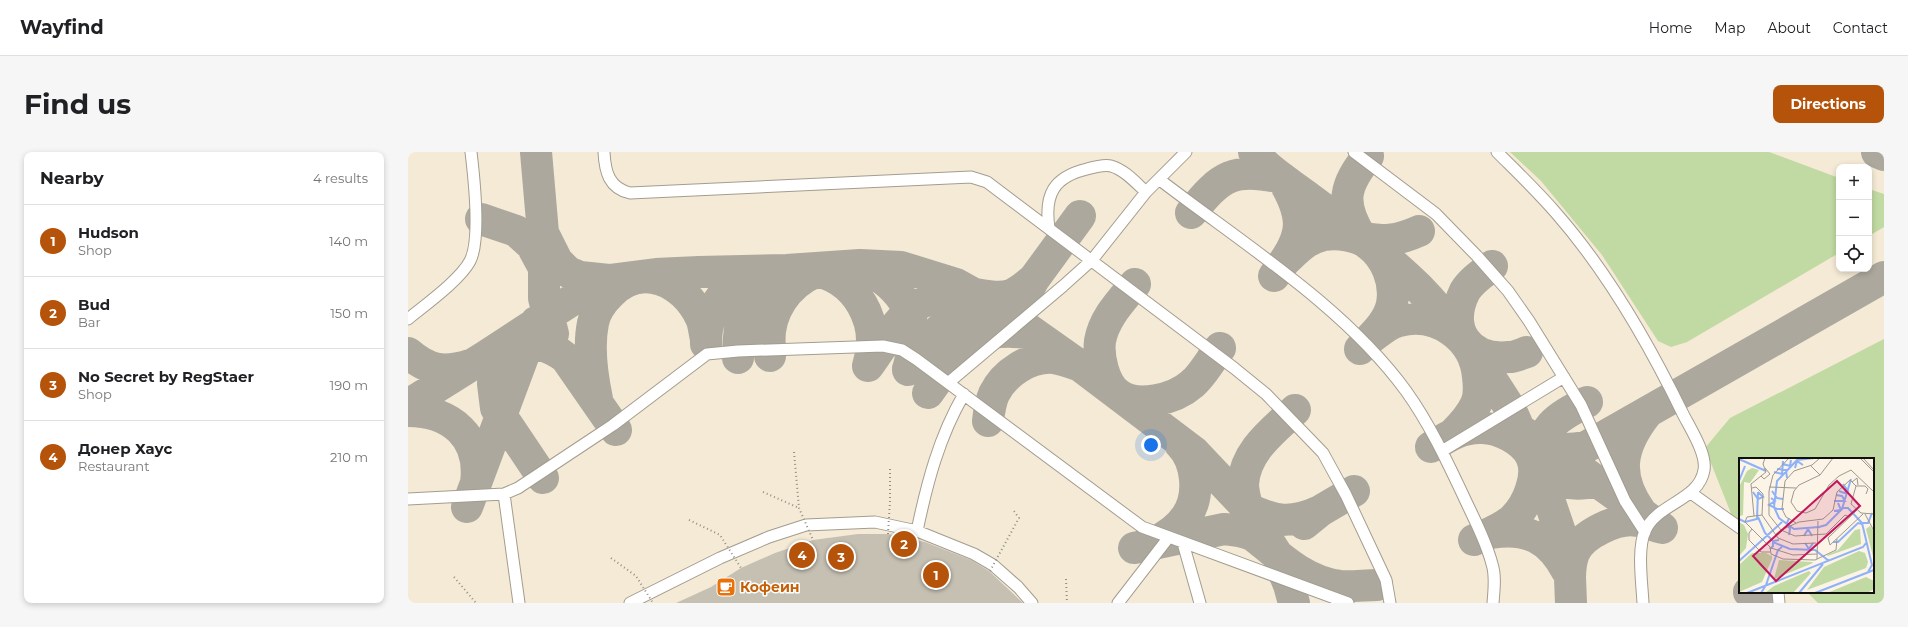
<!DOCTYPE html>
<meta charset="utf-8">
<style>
body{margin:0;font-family:Montserrat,sans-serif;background:#f6f6f6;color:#202124}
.controls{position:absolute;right:12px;top:12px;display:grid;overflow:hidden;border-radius:8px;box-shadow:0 2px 6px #0003}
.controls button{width:36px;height:36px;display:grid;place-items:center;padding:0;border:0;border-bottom:1px solid #e0e0e0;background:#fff;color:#202124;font:20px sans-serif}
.you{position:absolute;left:743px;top:293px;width:14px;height:14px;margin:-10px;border:3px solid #fff;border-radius:50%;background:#1a73e8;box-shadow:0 0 0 6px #1a73e833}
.badge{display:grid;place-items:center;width:26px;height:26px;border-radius:50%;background:#b45309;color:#fff;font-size:13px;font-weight:700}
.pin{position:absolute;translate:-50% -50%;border:2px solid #fff;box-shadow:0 1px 4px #0006}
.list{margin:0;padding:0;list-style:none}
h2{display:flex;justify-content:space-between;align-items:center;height:52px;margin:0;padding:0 16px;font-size:17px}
h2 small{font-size:13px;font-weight:400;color:#757577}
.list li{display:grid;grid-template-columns:26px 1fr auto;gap:12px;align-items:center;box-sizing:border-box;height:72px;padding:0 16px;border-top:1px solid #e0e0e0}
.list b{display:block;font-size:15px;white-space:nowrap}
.list p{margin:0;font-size:13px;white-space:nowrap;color:#757577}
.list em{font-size:13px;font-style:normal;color:#757577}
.icon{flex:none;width:22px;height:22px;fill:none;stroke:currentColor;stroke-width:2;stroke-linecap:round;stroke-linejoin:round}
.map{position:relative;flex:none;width:1476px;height:451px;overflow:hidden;border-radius:8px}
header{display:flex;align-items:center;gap:24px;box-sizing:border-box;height:56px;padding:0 20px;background:#fff;border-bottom:1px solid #e0e0e0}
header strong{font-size:19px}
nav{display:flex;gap:22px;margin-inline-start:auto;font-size:14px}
.intro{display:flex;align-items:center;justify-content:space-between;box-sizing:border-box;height:96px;padding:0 24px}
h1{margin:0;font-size:28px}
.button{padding:10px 18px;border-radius:8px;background:#b45309;color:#fff;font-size:14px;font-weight:700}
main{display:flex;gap:24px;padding:0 24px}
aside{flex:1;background:#fff;border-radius:8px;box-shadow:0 2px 6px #0003}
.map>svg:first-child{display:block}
.built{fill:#f4ead5;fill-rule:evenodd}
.green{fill:#c1d9a2}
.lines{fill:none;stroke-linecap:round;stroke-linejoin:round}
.taxiway{stroke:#aca89e;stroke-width:32}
.building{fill:#c6c0b3}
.minor-casing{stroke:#a39d90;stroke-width:13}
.path{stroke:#948f86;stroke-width:2;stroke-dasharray:1 3;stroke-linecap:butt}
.minor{stroke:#fff;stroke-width:11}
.path-bridge{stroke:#948f86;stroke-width:2;stroke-dasharray:1 3;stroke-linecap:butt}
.labels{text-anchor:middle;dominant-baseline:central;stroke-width:3;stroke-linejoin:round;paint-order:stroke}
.food-label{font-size:14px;font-weight:bold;fill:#c56008;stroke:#fff;text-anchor:start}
.inset-river{fill:none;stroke:#8fb1f8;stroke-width:2}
.inset-road{fill:none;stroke:#9d988f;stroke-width:1}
.view{fill:#c2185b;fill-opacity:0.15;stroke:#c2185b;stroke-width:2}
.inset-edge{fill:none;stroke:#110f0b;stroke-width:2}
</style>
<header>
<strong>Wayfind</strong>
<nav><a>Home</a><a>Map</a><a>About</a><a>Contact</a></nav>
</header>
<div class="intro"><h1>Find us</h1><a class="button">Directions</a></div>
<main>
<aside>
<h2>Nearby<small>4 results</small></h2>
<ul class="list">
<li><span class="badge">1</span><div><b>Hudson</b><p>Shop</p></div><em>140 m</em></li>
<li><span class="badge">2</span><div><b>Bud</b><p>Bar</p></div><em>150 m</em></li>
<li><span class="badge">3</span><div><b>No Secret by RegStaer</b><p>Shop</p></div><em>190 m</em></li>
<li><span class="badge">4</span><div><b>Донер Хаус</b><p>Restaurant</p></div><em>210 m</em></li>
</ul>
</aside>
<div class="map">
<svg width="1476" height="451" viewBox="0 0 1476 451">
<rect width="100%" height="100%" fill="#fbf4e7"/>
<path class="built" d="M0,0h1476v451h-1476zM1431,15h30v102h-30zM1332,307h133v133h-133z"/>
<path class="green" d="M1102,0h259l70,26v75l-152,89 -16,5 -13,-6 -56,-86 -61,-74z
M1461,37l15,5v33l-15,9z
M1476,187v264h-66l-11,-11h66v-133h-133v68l-6,-6 -29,-73 25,-30z"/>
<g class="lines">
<path class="taxiway" d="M128,0l7,81 14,28 11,11 12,5 29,3 47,-6 43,-2 88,-2 73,-5 41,2 55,17 38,21 85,60 115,87 53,56 29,45 13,32 5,18
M846,0c13,18 34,30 51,43 39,29 78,58 113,92 34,35 64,77 90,118 11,19 16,42 29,59l23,68 10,46 1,25
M1469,0l7,3
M960,4c-24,30 -28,47 -7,81 21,6 38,3 58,-6
M783,61c30,-38 43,-46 91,-35 26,43 21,59 -8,98
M73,67l35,12 29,26
M122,90l14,26v30l9,36
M878,108c11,-11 22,-22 38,-25 13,-2 33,0 44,9 18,13 28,38 24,60 -4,19 -20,32 -32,45
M452,113c47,24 62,53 48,105
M1084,114c-9,7 -21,15 -27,25 -19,38 3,70 44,66 6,0 12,-3 18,-5
M403,118c46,7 71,53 57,96
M727,132c-14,17 -31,34 -35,57 -2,16 4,43 18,53 19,15 57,5 74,-10 11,-9 19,-25 28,-36
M620,147l1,-11 5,-9 46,-63
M963,186c8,-6 18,-15 28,-17 38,-10 76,17 79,56 1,8 2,18 -2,27 -5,11 -13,20 -22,29
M298,192c-1,-34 22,-64 54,-72
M0,201c21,18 36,20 62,12
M362,204c0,-8 -1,-17 0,-25 4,-29 25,-54 54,-62
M330,206c0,-40 7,-65 44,-85
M460,214c14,-19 31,-50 51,-62 17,-10 36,-13 56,-10 12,2 24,5 36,1 9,-4 16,-10 23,-16
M500,217c12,-15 27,-38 43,-49 14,-10 42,-6 57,-3
M520,241c32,-45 48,-71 108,-58
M189,247c-5,-24 -9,-52 -4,-76 2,-11 9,-21 17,-29 31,-33 74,-13 91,24 3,6 3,14 5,21
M1179,250c-32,16 -46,25 -50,62 20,18 33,24 59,17
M0,253l78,-49 106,-69 17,-7
M887,258c-22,21 -50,41 -52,74 0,8 3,17 4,24 28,14 44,16 73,3
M0,259c43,0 74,26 68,72
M580,269c1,-9 2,-18 6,-27 10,-21 36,-38 60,-36 8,1 16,4 24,7
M1112,277c22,20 37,23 66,18l298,-170
M1023,295c16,-10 31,-20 51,-19 17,0 41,12 49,28 9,19 -3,48 -17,62 -11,11 -27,16 -40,22
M1170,316l84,60
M135,326l-47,-70 -3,-24 1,-18 3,-8 12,-17c22,1 40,3 57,17l50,72
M59,355l69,-185
M1233,360c-26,-36 -21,-65 6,-99
M896,372l16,-13 34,-20
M1083,381c36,-6 59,5 76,38
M747,391c12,-8 23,-14 31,-26 15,-21 11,-56 -6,-73
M726,396l90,-19c11,1 20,2 30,7 26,21 51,46 86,50 12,1 25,-1 37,-1
M1162,426c0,-8 1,-17 4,-25 8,-19 44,-36 64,-32 7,1 14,4 21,6
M1341,440l14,11"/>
</g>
<path class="building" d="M450,382h30l37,8 46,18 18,11 34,32h-347l35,-16 30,-19 34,-15 38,-13z"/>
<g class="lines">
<g class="minor-casing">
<path id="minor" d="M196,0c1,20 5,36 26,41l341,-16 16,5 247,186 32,26 57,59 23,42 40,85 4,23
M946,0l82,62 41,42 31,35 21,30 52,84 44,96 20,31
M1089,0c20,20 40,39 59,61 50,57 94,133 127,201 7,14 24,40 21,56 -5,31 -47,33 -59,61 -8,18 -3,52 -2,72
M752,28c82,63 185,127 246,211 23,32 40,68 57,104 10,22 23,45 29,69 4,12 2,26 1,39
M641,76c-5,-34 5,-51 38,-59 7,-2 17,-5 24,-3 14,4 25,17 35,26
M0,167c17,-14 52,-39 62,-58 11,-21 4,-84 1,-109
M540,231l115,-97 29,-26 54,-68 40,-40
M1034,299l122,-74
M1283,341l49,35
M96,342l15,109
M0,347l96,-5 14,-6 95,-63 94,-71 31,-3 145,-5 19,4 14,9 226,168 206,76
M509,379c10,-48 22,-94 47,-137
M775,391l17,60
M1370,440l1,11
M222,451l90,-45 49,-21 37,-12 69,-3 42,9 57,23 19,11 25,22 14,16
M710,451l51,-66"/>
</g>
<path class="path" d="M355,340l36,16
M46,425l22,26
M658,427l1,24
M0,448l3,3"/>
<use href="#minor" class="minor"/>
<path class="path-bridge" d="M386,300l5,56 14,32
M281,368l31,15 21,33
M480,382l2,-33v-35
M203,406l25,18 17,27
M582,419l29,-53 -5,-7"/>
</g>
<defs>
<g id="cafe-square" transform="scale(1)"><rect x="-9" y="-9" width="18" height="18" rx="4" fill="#e8710a" stroke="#fff"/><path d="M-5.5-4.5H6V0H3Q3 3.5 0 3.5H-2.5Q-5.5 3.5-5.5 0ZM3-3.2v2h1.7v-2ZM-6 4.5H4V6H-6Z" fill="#fff"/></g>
</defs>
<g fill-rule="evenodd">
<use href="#cafe-square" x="318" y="435"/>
</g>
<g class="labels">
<g class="food-label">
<text x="332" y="435">Кофеин</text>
</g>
</g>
<g transform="translate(1331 306)">
<rect width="135" height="135" fill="#fbf4e7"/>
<path d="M13,10l7,2 -9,13 -6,-1 -1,33 -3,1 -1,-29 8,-16zM0,64l5,3 4,9 -2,14 -7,8zM131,68l4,6v28l-8,-31zM121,71l1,15 -33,12 -1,-1 11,-5 17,-20zM120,93l6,2 3,9 -2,6 -59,22 17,-23zM13,95h14l6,3v3l-10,23 -23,10v-27zM40,102l33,2 1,1 -39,16zM70,113l2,2 -18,20h-28l9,-7zM127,119l8,4v8l-7,4h-40z" fill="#c1d9a2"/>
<path class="inset-river" d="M60,0l-22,23 -3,26 5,11 15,11 25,-2 7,-2 17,-17h5l14,15 10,42 -4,7M0,1l27,12M58,2l17,-2M44,6l7,2 1,-6M56,10l2,-7 6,4M38,11l9,1 1,8M35,14l8,2 1,-13M0,23l6,-15M33,33l5,7 6,1M100,33l5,2 4,-2 -5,-7M14,34l5,7 5,-2 -5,-5M32,40l4,3 -6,4 8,4h7M95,43h11l-3,-5 -6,-1M103,51l9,-30M95,53l7,-1 -3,-7M19,59l7,16 10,10 15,6 25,1 14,11M50,60l-2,5 3,6 -1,6M0,61l6,3 12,-3 1,-27M122,65h7l4,-10M65,78l4,-7 4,7M94,84h5l20,-19 4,1M66,85l4,6 4,-6M31,91l3,-3v-5l6,-1M0,103l43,-39M8,135l116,-46 3,-4M22,135l5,-8 12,-35 4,-3M60,135l24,-29M76,135l59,-23"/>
<path class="inset-road" d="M50,0l-16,17 -4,16v24l12,15 14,6 31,-2 19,-19 5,2M94,0l-13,17 -21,10 -5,6 -3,11 6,9 9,2 9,-4 14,-24 10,-9 12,-6 22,21M121,0l14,14M124,0l11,12M72,8l9,9M22,18l3,3 6,-5 -5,-6M113,24l5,-4 1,7M117,28h9l3,3 -2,5M30,29l27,1M13,30l4,-1 7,7 -1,21 16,23 15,6 23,-1M118,52l-29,28 2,7 33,-31M126,56l9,17M23,57l-15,2 -2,5 25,25 1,7 12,5 32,1 21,-10 1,-11M15,58l-3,-32 15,-12 -3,-8 2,-6M57,65l-10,-6 -4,-8 3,-28 9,-10 18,-6 8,-7M13,71l-3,4v7l12,12h9M36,77l6,-5 18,-8 24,-3 10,-9 4,-18 13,-12 6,6 -5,18 10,9 13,1M32,90l22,7 24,-1M78,101l1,-38"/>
<path class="view" d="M98,23l23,25 -84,75 -23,-25z"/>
<rect width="135" height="135" class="inset-edge"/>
</g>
</svg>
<div class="controls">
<button>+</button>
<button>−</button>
<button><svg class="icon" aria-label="locate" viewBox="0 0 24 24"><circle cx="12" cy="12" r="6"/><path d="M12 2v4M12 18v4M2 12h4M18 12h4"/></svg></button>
</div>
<div class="you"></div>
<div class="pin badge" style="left:528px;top:423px">1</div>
<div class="pin badge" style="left:496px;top:392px">2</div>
<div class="pin badge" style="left:433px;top:405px">3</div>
<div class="pin badge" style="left:394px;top:403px">4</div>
</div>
</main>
